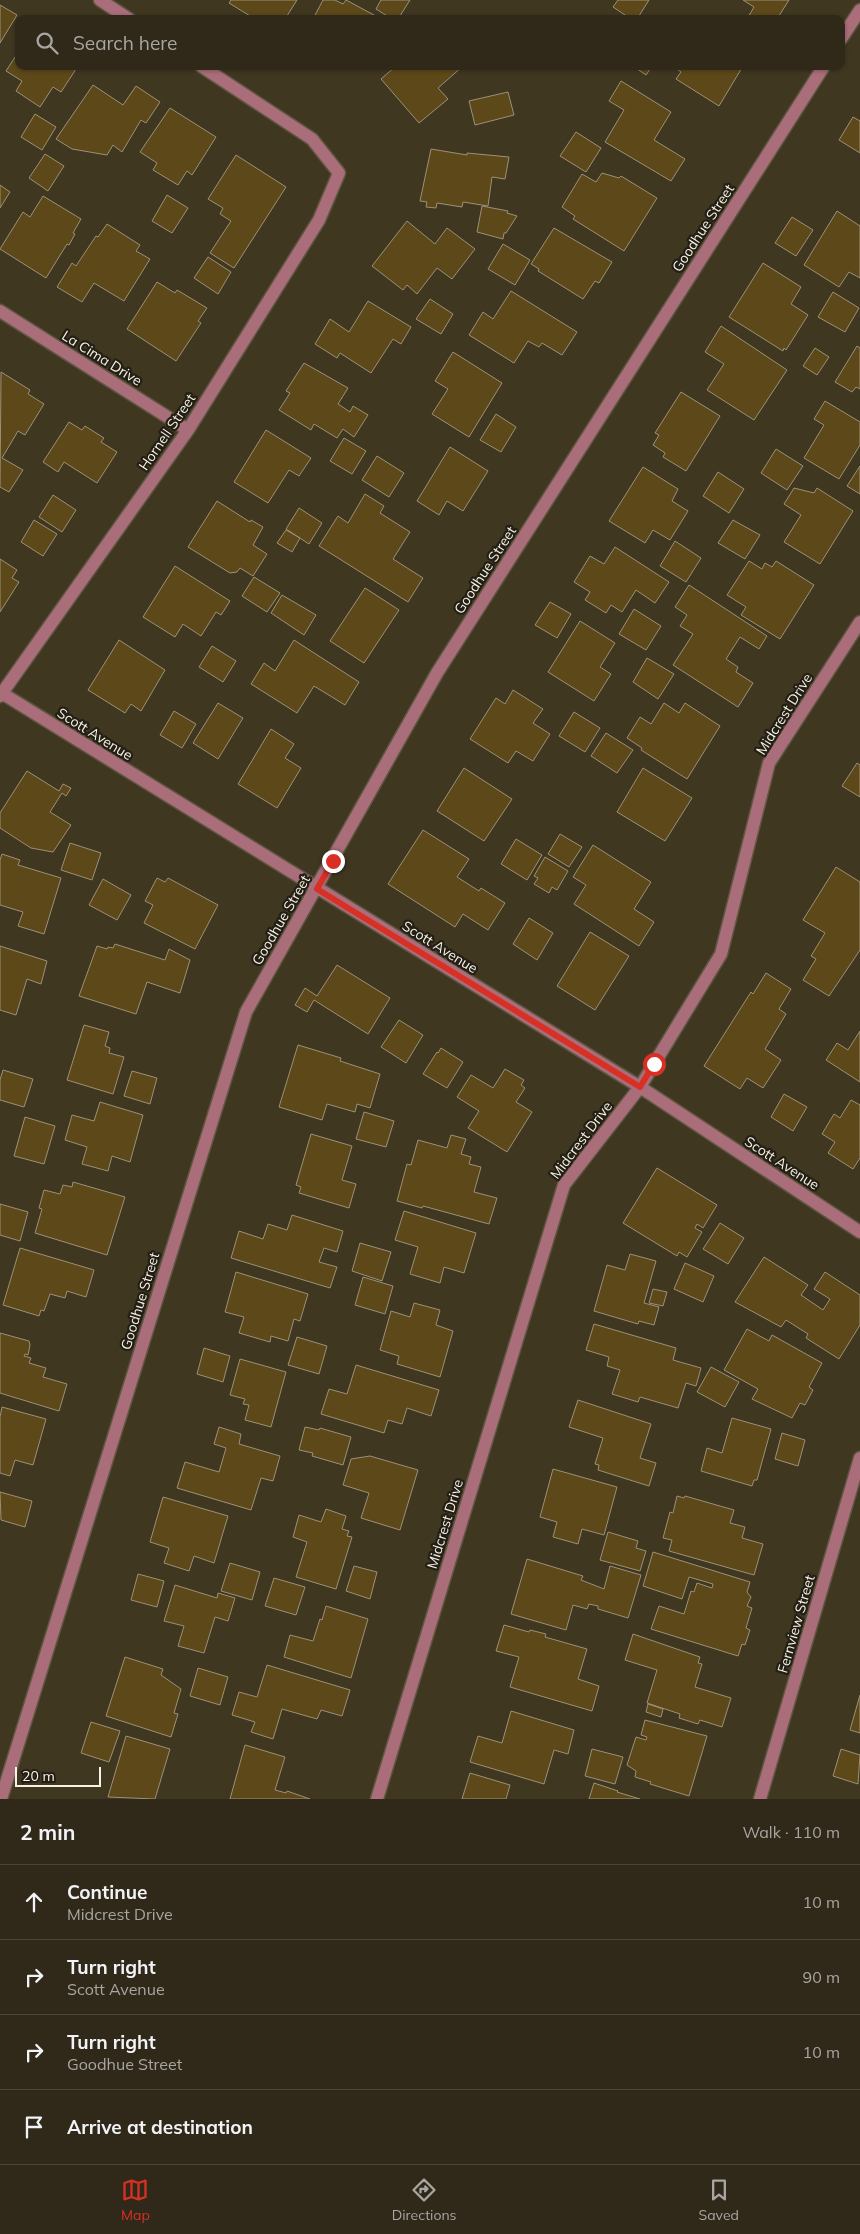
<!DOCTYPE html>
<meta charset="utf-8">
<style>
body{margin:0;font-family:Mulish,sans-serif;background:#383122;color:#f1f3f6}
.scale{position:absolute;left:15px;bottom:12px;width:86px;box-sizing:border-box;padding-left:5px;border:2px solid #f8f2e5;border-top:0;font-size:14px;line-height:18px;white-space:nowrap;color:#f8f2e5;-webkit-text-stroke:4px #231f15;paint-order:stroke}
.stop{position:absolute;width:15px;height:15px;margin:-11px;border:4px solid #d93025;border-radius:50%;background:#fff}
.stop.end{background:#d93025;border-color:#fff;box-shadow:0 1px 5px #0008}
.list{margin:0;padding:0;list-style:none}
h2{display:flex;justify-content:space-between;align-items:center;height:65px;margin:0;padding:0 20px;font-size:21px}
h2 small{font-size:16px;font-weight:400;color:#a8a6a2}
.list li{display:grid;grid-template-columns:32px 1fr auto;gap:15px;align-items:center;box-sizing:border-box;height:75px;padding:0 20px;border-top:1px solid #4b4538}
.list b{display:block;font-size:19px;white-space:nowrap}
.list p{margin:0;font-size:16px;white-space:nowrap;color:#a8a6a2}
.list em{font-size:16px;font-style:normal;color:#a8a6a2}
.icon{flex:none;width:28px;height:28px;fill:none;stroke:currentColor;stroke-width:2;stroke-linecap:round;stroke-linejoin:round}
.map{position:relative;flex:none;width:860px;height:1799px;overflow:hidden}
.search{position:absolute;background:#302919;box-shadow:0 1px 4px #0004;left:15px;right:15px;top:15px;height:55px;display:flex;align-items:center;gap:12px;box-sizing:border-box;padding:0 18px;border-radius:10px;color:#a8a6a2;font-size:19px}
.sheet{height:365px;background:#302919}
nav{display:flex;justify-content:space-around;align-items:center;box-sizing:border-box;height:70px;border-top:1px solid #4b4538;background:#302919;font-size:14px;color:#a8a6a2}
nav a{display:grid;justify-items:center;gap:2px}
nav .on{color:#d93025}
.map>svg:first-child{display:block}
.building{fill:#5c4819;stroke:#9c9178}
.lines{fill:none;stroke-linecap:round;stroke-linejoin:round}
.minor-casing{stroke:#5d5540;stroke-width:15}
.minor{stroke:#aa6d7a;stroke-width:12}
.route{stroke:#d93025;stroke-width:6}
.labels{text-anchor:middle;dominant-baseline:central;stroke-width:4.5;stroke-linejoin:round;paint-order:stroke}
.street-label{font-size:14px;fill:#f8f2e5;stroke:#231f15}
</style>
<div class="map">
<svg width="860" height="1799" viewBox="0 0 860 1799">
<rect width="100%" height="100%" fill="#403721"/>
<path class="building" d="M231,0h66l-12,19h-30l-26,-16z
M323,0h12l8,4 3,-4 28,15 -2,4h-59z
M381,0h29l-12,19h-6l-16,-10z
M618,0h31l-12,19h-6l-18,-12z
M743,0h46l-12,19h-30l7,-12z
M0,5l17,10 -17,28z
M19,51v15h59l-17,26 -8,-5 -13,20 -24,-16 6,-10 -16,-10z
M396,66h67l-25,22 10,11 -29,24 -38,-44z
M633,66h19l-6,9z
M673,66h70l-24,40 -43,-27 5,-7z
M621,81l50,31 -17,28 31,19 -14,22 -66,-39 19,-32 -15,-9z
M93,85l30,20 13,-19 24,16 -14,21 -5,-3 -19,32 -9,-7 -6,10 -35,-6 -16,-10z
M508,92l6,23 -39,10 -6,-24z
M170,108l46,29 -24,38 -5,-4 -9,14 -25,-15 4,-7 -17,-11z
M35,114l21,13 -14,23 -21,-13z
M853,117l7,4v32l-21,-13z
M576,132l25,16 -15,24 -26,-16z
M431,149l36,6v-2l42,4 -4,22 -13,-2 -4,29 -25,-4 -1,5 -25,-4 -1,5 -10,-1 1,-5 -7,-1z
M45,154l19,12 -16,25 -19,-13z
M236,155l50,32 -52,81 -24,-15 21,-32 -11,-7 3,-6 -15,-9z
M602,173l17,5 2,-2 36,22 -33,53 -51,-32 2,-3 -13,-9 20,-33 14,8z
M0,185l10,7 -10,16z
M167,195l21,13 -16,25 -20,-12z
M43,196l38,23 -8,14 2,1 -6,11 -2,-1 -21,34 -46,-29 23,-37 7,5z
M482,206l26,5 -1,2 10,3 -11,17h-2l-1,6 -26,-7z
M837,211l23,15v52l-11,-6 -10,15 -35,-22z
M792,217l21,13 -17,26 -21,-13z
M407,221l28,23 12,-16 28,21 -23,30 -15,-11 -20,26 -10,-9 -4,5 -31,-24z
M107,224l33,21 -4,6 14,8 -26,42 -30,-18 -12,19 -25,-15 15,-24 4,3 20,-30 2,1z
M554,228l58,34 -13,21 -4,-2 -12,18 -45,-28 1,-2 -8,-5z
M503,244l27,16 -15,25 -27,-16z
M208,257l23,15 -13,22 -24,-16z
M763,263l38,24 -10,17 17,11 -22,35 -2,-2 -1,3 -54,-34z
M157,282l18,11 2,-3 30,18 -9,13 3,2 -25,38 -49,-32z
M511,291l66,41 -15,23 -20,-12 -3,4 -11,-6 -14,22 -45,-28 14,-23 10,7z
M833,292l26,16 -14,24 -27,-15z
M430,299l23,15 -12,20 -25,-15z
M368,301l43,26 -10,17 -8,-5 -22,34 -31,-20 -3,5 -22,-14 15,-25 19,13z
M721,326l66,44 -33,50 -47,-30 17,-26 -19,-12z
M857,346l3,2v41l-4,-2 -4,5 -17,-10z
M815,348l14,9 -12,18 -14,-9z
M453,352l49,31 -33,54 -37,-23 16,-25 -13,-8z
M304,363l44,25 -10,16 12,8 3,-6 15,9 -14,22 -11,-8 -6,9 -23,-14 -3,6 -32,-20 11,-17 -4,-2z
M1,372l29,18 -2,4 16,10 -19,31 -7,-4 -16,27 21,12 -14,22 -9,-5z
M681,392l39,24 -34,55 -23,-14 2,-4 -12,-8 6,-10 -4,-2z
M825,401l35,21v23l-21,34 -35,-21 20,-33 -10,-6z
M496,414l20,13 -15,25 -21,-12z
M69,422l13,8 3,-4 19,12 -3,4 16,10 -20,31 -33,-21 -6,10 -15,-10z
M266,430l45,28 -12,18 -10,-6 -21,33 -34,-21z
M344,438l22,13 -14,23 -22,-13z
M450,447l38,24 -25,40 -16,-10 -8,14 -22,-14z
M776,449l27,17 -16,24 -26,-17z
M377,456l27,17 -15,24 -27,-17z
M860,466v28l-13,-8z
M643,467l35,22 -6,12 16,10 -18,29 -17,-10 -8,13 -36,-22z
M718,472l26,17 -15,24 -26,-17z
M794,488l20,5 3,-5 36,23 -33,53 -36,-22 17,-27 -17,-11z
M365,494l19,12 -4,7 30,19 -17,27 30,19 -15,24 -89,-56 19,-30 10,7z
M53,495l23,15 -14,22 -23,-15z
M217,501l33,21 1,-2 12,7 -10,18 14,9 -14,22 -13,-8 -3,4 -7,1 -42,-26z
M299,508l23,15 -13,21 -23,-15z
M34,520l23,14 -14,22 -22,-14z
M733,520l27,15 -15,24 -27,-16z
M286,530l14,8 -8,14 -15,-9z
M675,541l26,17 -15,24 -26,-16z
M615,547l54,35 -14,21 -19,-13 -14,22 -11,-7 -5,8 -21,-13 5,-8 -16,-10 16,-26 14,8z
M0,559l17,11 -5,8 7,4 -19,30z
M749,561l13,8 3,-6 7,4 4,-6 38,24 -34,54 -39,-24 5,-8 -19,-12z
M175,566l55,35 -9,14 -5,-3 -15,24 -18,-12 -8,13 -32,-20z
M254,577l26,16 -13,19 -25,-16z
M689,585l78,51 -8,13 -19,-12 -14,22 12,8 -2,5 17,11 -15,24 -65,-42 20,-31 -13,-8 7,-11 -12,-8z
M365,588l34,22 -35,53 -34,-22z
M282,595l34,20 -12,20 -33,-22z
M550,602l21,12 -14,24 -22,-13z
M634,609l27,17 -15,24 -27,-16z
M580,621l35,22 -15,24 11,7 -17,27 -46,-29z
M119,640l46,30 -24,41 -10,-7 -6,9 -37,-23z
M294,640l65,42 -14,23 -31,-19 -17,27 -46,-29 13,-21 11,8z
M212,646l24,15 -13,21 -24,-15z
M647,658l27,16 -16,25 -25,-17z
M513,690l30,19 -10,14 17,11 -17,27 -17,-10 -8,12 -38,-24 26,-41 9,6z
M218,703l25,15 -25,41 -25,-16z
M664,703l15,10 6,-10 35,23 -33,53 -46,-29 1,-2 -15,-10 13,-21 11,7z
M174,711l22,13 -14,24 -22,-13z
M574,712l26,16 -15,24 -26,-16z
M271,729l23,15 -9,14 16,10 -24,40 -39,-24z
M606,733l27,17 -16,23 -26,-17z
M857,763l3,2v32l-18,-11z
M464,768l48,31 -28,42 -47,-30z
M643,768l49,30 -27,43 -48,-29z
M27,771l32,20 4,-7 8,4 -5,8 -4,-3 -12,19 21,13 -18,27 -22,-4 -31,-20v-15z
M423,830l46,29 -12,18 22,14 2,-3 24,15 -17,27 -25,-16 -8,13 -67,-43z
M560,834l22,13 -13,20 -21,-13z
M516,839l26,16 -15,25 -26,-16z
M70,843l31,10 -9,27 -31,-10z
M593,845l58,37 -17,27 20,13 -15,24 -65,-42 12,-19 -13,-8z
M2,854l18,6 -2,5 43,13 -17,56 -26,-8 5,-14 -23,-7v-45z
M545,857l23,14 -11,19 -5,-3 -3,6 -15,-9 4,-6 -4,-2z
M836,867l24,15v68l-31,46 -26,-16 13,-21 -5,-3 14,-23 -22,-13z
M157,878l8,4 3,-4 50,27 -23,44 -51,-26 9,-18 -8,-4z
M103,879l28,16 -14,25 -28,-15z
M529,918l24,15 -16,27 -24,-16z
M590,932l39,24 -34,54 -38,-24z
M115,944l50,16 4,-11 21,11 -10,33 -33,-11 -11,32 -57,-18 18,-50 10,3 1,-2 5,1z
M0,946l47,15 -6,23 -14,-5 -11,36 -16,-5z
M337,965l53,33 -22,36 -54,-34 -7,12 -12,-7 10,-17 12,8z
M766,973l25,16 -12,20 7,5 -21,35 16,11 -18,28 -16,-10 -7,11 -36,-23 47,-74 2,2z
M399,1020l24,15 -17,28 -25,-16z
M84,1025l25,7 -4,14 5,2 -1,5 15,4 -11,37 -46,-14z
M860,1031v51l-34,-22 11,-17 11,7z
M298,1045l43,13 -1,3 40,13 -10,34 -13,-4 -2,8 -28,-8 -5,16 -43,-13z
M441,1048l22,14 -16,26 -24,-14 14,-22 1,1z
M505,1069l19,11 -3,5 4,3 -9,14 16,10 -25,40 -39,-24 11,-17 -22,-14 14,-22 22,13z
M3,1070l30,9 -9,28 -24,-7v-20z
M132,1071l25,7 -7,26 -26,-8z
M784,1094l23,13 -14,24 -22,-14z
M851,1100l9,5v53l-7,11 -25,-16 7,-11 -13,-8 12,-20 6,4z
M100,1102l43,13 -13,47 -18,-6 -4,15 -26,-7 5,-17 -22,-7 7,-25 22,6z
M364,1112l30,9 -8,26 -30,-8z
M25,1117l30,9 -11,38 -30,-8z
M311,1134l41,12 -10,34 14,4 -7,24 -50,-15 2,-6 -5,-2z
M451,1135l15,4 -5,15 10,3 -2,7 12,3 -7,25 23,6 -8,26 -66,-18 -1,2 -25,-7 10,-37 4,1 7,-25 29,8z
M657,1168l60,37 -14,23 -6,-4 -2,4 7,4 -15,25 -8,-5 -2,4 -54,-33z
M73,1182l52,15 -18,58 -72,-22 7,-24 -3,-1 5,-18 16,4 3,-9 9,2z
M0,1204l28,8 -8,29 -20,-6z
M404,1211l72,22 -12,40 -20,-6 -4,16 -30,-9 8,-27 -23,-7z
M292,1215l51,16 -6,21 -13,-4 -5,14 18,5 -7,21 -99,-30 8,-27 24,8 5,-15 19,6z
M720,1223l24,15 -16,26 -25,-15z
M360,1243l31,9 -9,29 -30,-10z
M20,1248l74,22 -8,27 -19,-6 -2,7 -15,-4 -6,17 -3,-1 -2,6 -36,-11z
M630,1254l26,7 -12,42 15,4 -5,18 -15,-4 -1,3 -44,-13 13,-46 18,5z
M764,1257l44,28 -7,10 22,15 7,-11 -16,-10 11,-17 35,23v30l-21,34 -33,-21 2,-4 -22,-14 -5,7 -46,-25z
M685,1263l29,13 -11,26 -29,-13z
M236,1272l72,22 -8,27 -6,-2 -6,22 -17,-5 -1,6 -31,-9 5,-16 -19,-5z
M363,1277l30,9 -8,28 -30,-9z
M653,1289l14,3 -4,14 -14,-3z
M414,1303l26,7 -4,15 17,6 -13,46 -43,-13 2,-8 -19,-6 11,-39 19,6z
M594,1324l82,24 -3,12 28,8 -5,18 -10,-3 -8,25 -38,-11 -2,5 -26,-8 8,-24 -13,-4 2,-9 -23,-7z
M747,1329l22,12 3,-6 50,28 -13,24 4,3 -8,15 -5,-2 -8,15 -40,-19 6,-10 -34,-19z
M0,1333l29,8 1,4 -2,10 -3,-1 -1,2 7,2 -2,5 17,5 -3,9 24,7 -8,27 -59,-18z
M297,1337l30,9 -8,28 -31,-9z
M204,1348l26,8 -7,26 -26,-8z
M240,1359l46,13 -15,55 -26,-7 4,-15 -6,-1 2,-5 -15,-4z
M356,1365l83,25 -8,26 -24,-8 -5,16 -14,-4 -4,13 -63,-19 8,-25 18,5z
M711,1367l28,15 -14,25 -28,-15z
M578,1400l73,24 -11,34 16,5 -7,23 -51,-16 1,-5 -4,-1 8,-26 -34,-11z
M2,1407l44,12 -13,46 -18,-5 -5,16 -10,-3v-56z
M732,1418l39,11 -14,51h-3l-2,6 -51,-15 6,-23 15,5z
M219,1427l22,7 -2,10 41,12 -7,25 -12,-3 -10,32 -74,-22 8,-26 34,10 7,-24 -12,-4z
M305,1427l14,3 1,-2 31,9 -8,28 -31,-9 1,-3 -14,-3z
M782,1433l23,7 -7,26 -23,-7z
M370,1456l48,14 -18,60 -39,-12 8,-25 -26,-8 8,-26z
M553,1469l64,18 -13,48 -22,-6 -4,15 -25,-7 4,-15 -17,-5z
M0,1492l32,9 -7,26 -24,-7z
M677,1496l7,2 1,-2 49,14 -4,13 15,4 -3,11 21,6 -9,31 -85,-24 3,-11 -9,-2 7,-26 3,1z
M163,1497l65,19 -14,47 -20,-7 -5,15 -25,-8 5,-15 -19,-6z
M326,1509l20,7 -4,13 7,2 -2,5 5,1 -16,52 -40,-12 11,-35 -14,-5 6,-22 22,7z
M608,1532l30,9 -2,7 10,3 -6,20 -40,-11z
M653,1552l97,30 -3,10 4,5 -4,9 5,2 -6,20 4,2 -5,15 -3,-1 -4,12 -87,-27 8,-23 25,8 7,-23 3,1 3,-9 15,5 1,-4 -24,-7 -7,22 -39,-13z
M527,1559l56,17 -2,4 23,9 6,-23 31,9 -13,43 -30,-9v-3l-9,-2 -2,5 -14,-4 -7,25 -55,-16z
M230,1563l30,9 -8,28 -31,-9z
M354,1566l23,6 -7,27 -24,-8z
M138,1574l26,7 -7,26 -26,-7z
M274,1578l31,9 -9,28 -31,-9z
M175,1585l42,13 1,-5 17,5 -7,23 -13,-4 -11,36 -26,-7 6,-20 -20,-5z
M326,1606l42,13 -17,59 -67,-21 6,-22 23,6 7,-22 2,1z
M504,1625l25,7 1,-2 16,4 -1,3 42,12 -9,30 21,7 -7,25 -82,-24 9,-30 -23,-6z
M633,1634l67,23 -2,6 4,1 -7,23 36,11 -9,29 -22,-7 -2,4 -19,-6 1,-4 -33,-11 10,-33 -32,-10z
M125,1657l38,12 -2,6 20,14 -7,24 4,1 -7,23 -65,-21z
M267,1665l83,25 -8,26 -21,-6 -4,9 -35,-10 -9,30 -22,-7 4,-10 -23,-7 7,-23 18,5z
M198,1668l30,9 -8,28 -30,-9z
M860,1695v38l-10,-3z
M648,1704l15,5 -2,8 -15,-5z
M511,1711l63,19 -6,24 -14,-4 -10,34 -74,-22 8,-26 24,7z
M645,1720l62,16 -18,60 -39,-12 1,-2 -16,-5 1,-6 -9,-6 9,-28 10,3 1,-3 -6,-2z
M91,1722l29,9 -11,31 -28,-9z
M126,1736l44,13 -15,50 -47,-2z
M245,1745l40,12 -10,33 11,3 1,-2 23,8h-80z
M592,1749l31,8 -8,27 -30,-8z
M841,1749l19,6 -2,29 -25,-8z
M470,1773l40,12 -4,14h-44z
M594,1783l24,8 -1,1 23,7h-51z"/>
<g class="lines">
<g class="minor-casing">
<path id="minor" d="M100,0l29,19
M841,39l19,-29
M0,311l188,119
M0,692l640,395 220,145
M0,696l188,-266 131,-210 20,-47 -27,-34 -111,-73
M1,1799l245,-787 191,-339 387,-607
M377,1799l187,-614 76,-98 81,-133 48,-191 91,-141
M760,1799l100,-341"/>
</g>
<use href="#minor" class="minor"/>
</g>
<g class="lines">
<path class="route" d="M333,861l-16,28 323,198 14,-23"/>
</g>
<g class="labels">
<g class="street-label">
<text transform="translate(703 228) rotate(-57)">Goodhue Street</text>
<text transform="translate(102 358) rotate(32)">La Cima Drive</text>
<text transform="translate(167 432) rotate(-56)">Hornell Street</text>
<text transform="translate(485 570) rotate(-57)">Goodhue Street</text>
<text transform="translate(784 714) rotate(-58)">Midcrest Drive</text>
<text transform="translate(95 734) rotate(32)">Scott Avenue</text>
<text transform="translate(281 920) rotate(-60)">Goodhue Street</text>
<text transform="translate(440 947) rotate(32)">Scott Avenue</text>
<text transform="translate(581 1140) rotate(-53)">Midcrest Drive</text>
<text transform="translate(782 1163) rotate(33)">Scott Avenue</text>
<text transform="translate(140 1301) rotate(-73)">Goodhue Street</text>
<text transform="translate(445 1524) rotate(-73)">Midcrest Drive</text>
<text transform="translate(796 1624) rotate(-74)">Fernview Street</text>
</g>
</g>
</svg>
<div class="scale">20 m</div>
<div class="stop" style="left:654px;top:1064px"></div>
<div class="stop end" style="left:333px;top:861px"></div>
<div class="search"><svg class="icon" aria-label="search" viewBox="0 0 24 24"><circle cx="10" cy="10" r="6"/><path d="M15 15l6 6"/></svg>Search here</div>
</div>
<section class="sheet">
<h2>2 min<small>Walk · 110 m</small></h2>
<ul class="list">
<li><svg class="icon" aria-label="ahead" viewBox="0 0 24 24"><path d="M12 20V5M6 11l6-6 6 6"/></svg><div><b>Continue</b><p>Midcrest Drive</p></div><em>10 m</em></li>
<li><svg class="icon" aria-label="right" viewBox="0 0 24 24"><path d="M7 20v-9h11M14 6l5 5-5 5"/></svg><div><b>Turn right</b><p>Scott Avenue</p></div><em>90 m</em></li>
<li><svg class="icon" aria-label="right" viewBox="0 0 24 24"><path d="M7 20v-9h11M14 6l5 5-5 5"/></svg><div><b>Turn right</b><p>Goodhue Street</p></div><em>10 m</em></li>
<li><svg class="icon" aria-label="arrive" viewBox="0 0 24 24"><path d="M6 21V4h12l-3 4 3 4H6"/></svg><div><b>Arrive at destination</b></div></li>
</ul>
</section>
<nav>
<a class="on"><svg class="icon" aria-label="map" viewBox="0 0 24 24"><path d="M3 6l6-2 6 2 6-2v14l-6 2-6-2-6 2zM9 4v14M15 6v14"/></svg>Map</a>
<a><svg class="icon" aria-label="directions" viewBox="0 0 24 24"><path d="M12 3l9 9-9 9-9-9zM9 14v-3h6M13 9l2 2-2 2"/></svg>Directions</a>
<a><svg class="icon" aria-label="saved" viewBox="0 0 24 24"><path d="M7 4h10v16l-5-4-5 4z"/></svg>Saved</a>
</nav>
